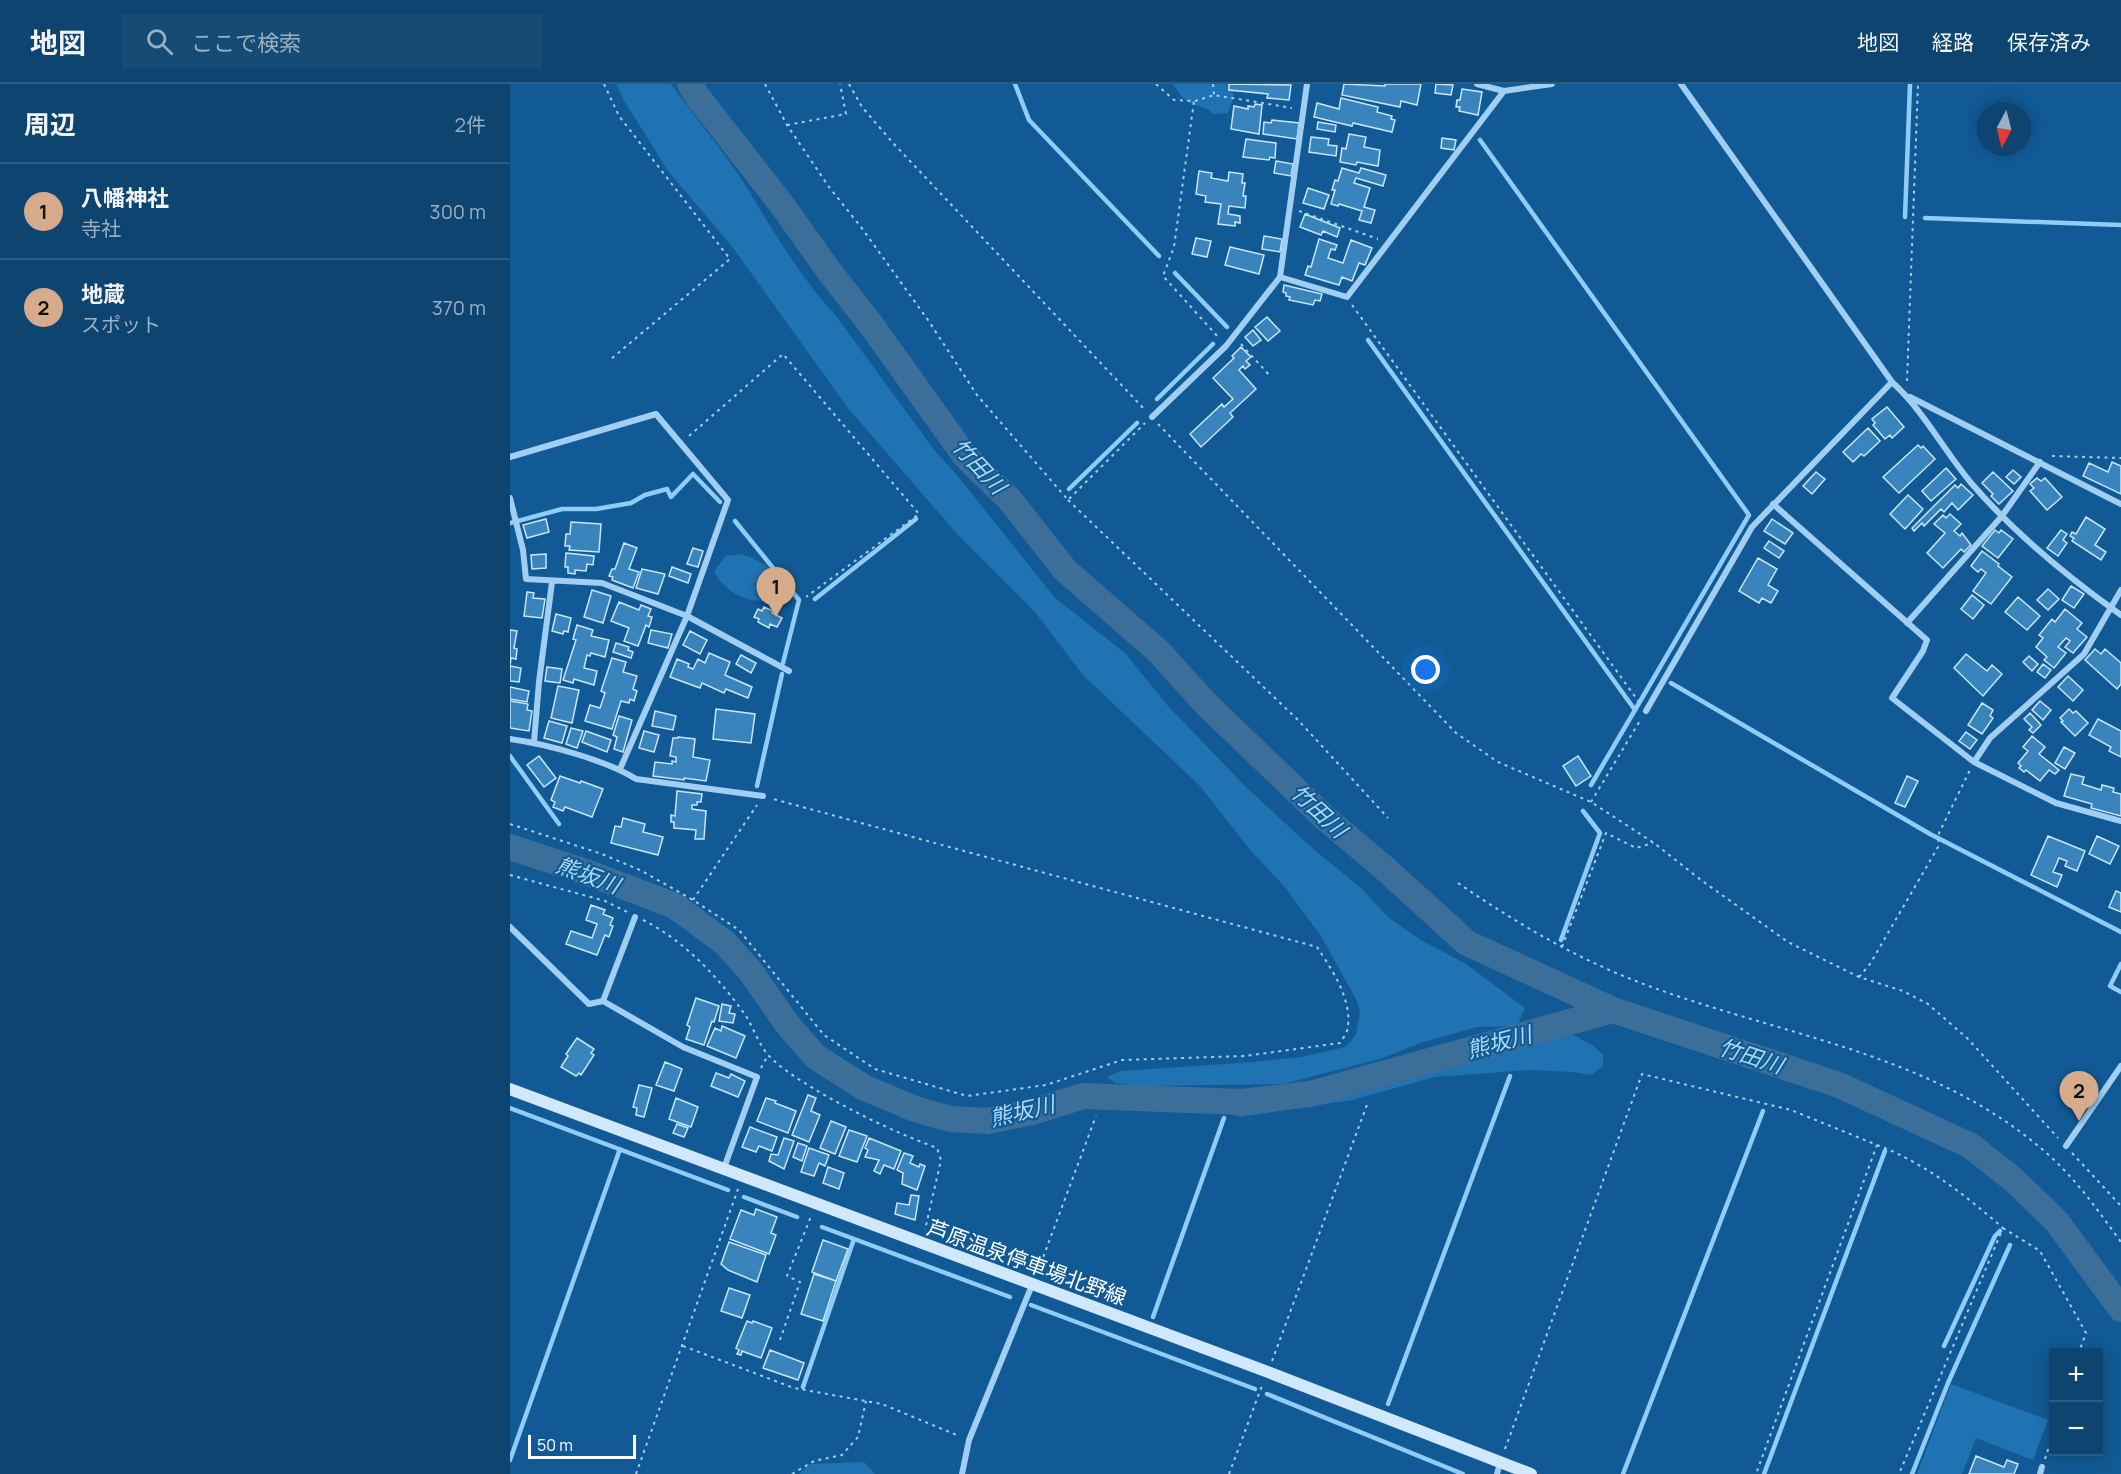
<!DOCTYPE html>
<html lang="ja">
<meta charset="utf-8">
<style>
body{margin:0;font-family:Manrope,"Noto Sans JP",sans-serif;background:#164b75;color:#f1f3f6}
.controls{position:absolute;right:18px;bottom:18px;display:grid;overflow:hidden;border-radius:0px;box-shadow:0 3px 15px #0003}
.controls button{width:54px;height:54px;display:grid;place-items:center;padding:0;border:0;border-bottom:2px solid #2d5c83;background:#0d4470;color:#f1f3f6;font:30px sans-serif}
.compass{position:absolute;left:1467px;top:18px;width:54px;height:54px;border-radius:50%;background:#0d4470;box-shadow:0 3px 15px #0003;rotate:187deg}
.scale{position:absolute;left:18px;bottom:15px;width:108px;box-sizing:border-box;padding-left:6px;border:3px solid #fff;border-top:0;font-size:16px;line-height:21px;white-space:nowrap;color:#fff;-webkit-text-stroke:4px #115a95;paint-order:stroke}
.you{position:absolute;left:916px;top:586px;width:21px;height:21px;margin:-15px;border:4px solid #fff;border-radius:50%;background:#1a73e8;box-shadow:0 0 0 9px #1a73e833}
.badge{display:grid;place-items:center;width:39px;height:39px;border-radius:50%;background:#d6ab8b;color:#111;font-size:20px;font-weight:700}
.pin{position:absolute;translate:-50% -50px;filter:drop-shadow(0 2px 3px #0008)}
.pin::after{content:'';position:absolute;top:32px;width:21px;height:18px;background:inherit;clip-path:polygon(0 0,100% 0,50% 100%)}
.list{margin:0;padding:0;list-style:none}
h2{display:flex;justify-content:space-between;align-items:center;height:78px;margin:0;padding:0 24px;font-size:26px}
h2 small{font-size:20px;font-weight:400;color:#9ab0c3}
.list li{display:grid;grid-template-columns:39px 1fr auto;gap:18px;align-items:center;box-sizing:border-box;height:96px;padding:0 24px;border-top:2px solid #2d5c83}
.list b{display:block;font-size:22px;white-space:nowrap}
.list p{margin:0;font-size:20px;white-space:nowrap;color:#9ab0c3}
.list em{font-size:20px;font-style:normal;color:#9ab0c3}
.icon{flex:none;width:33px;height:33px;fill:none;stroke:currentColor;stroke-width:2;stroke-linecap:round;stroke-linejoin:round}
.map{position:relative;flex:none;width:1611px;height:1390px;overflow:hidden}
header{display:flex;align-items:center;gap:36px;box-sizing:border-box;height:84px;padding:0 30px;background:#0d4470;border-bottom:2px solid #2d5c83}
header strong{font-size:28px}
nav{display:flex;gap:33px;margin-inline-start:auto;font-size:21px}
.search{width:420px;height:54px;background:#164b75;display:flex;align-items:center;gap:15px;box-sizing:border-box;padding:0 21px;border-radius:0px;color:#9ab0c3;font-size:22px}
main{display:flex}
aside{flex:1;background:#0d4470}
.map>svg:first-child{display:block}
.green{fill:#2073b2}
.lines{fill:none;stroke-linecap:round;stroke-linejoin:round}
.stream{stroke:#91ccf7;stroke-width:4.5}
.river{stroke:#3b6f99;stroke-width:26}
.building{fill:#3a84bd;stroke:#c7e6fd;stroke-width:1.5}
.path{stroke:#a0cff3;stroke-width:2;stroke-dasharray:3 4.5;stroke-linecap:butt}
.street{stroke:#a0cff3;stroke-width:6}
.secondary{stroke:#cfe8fd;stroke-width:12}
.labels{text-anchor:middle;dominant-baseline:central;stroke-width:4.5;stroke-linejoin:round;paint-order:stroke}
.street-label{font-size:21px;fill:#fff;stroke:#115a95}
.water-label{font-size:22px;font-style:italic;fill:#acd9fa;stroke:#115a95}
</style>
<header>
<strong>地図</strong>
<div class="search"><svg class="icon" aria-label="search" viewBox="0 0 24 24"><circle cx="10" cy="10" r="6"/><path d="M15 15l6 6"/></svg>ここで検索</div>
<nav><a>地図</a><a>経路</a><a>保存済み</a></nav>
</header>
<main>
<aside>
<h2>周辺<small>2件</small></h2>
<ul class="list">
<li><span class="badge">1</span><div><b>八幡神社</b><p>寺社</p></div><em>300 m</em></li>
<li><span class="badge">2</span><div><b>地蔵</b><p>スポット</p></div><em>370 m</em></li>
</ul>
</aside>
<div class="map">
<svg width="1611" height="1390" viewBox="0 0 1611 1390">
<rect width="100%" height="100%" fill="#115a95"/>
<path class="green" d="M106,0h55c23,32 49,63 71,96 29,47 56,95 94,136l99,135 22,24 98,123 70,55 43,53 77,80 67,62 48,39 29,31 32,22 45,24 59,44 -8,18 -40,1 -57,16 -37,15 -100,26 -141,2 -27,-3 -8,-6 14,-6 133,-9 47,-5 44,-10 11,-12 4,-23 -3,-11 -36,-65 -37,-50 -33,-35 -51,-65 -117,-111 -48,-63 -77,-77 -111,-128 -116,-162 -63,-74 -45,-72z
M663,0h57l4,12 -6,17 -15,1c-7,-8 -14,-7 -23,-11 -8,-4 -12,-12 -17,-19z
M230,470c19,5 39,17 42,37l-6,10c-25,3 -50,-6 -62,-30l12,-15z
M1059,948l26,15 8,8v11l-12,9 -19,-3 -42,-2 -95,7 -83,23 -112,17 -11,-5 4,-4 15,-4 39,-1 55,-11 100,-29 53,-11 59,-18z
M1441,1300l97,36 -15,40 -57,-22 -14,36h-45z
M354,1378l11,12h-76l11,-10z"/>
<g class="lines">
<path class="stream" d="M505,0l14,36 130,136
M970,56l269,375 -114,195
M1395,133l5,-133
M1415,134l196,7
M665,189l52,54
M858,256l267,370 -44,75
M647,315l56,-55
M559,405l68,-66
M225,437l64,79 -16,63
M0,439l52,-14h34l35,-6 14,-8 22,-6 4,8 22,-23 27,28
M305,515l101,-80
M1161,599l259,151 191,98
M0,672l49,68
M247,702l25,-112
M1051,856l39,-107 -17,-22
M1611,880l-11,22 11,6
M0,1024l218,82
M234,1113l53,20
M312,1143l188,70
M521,1221l224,84
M643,1233l71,-199
M1434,1262l51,-110 5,-5
M293,1303l51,-148
M757,1310l196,80
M878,1320l122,-328
M0,1376l110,-311
M1113,1390l140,-363
M1254,1390l121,-323
M1402,1390l36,-91 62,-138"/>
<path class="river" d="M180,0l7,12 85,109 47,66 43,55 93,130 45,44 55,70 93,81 49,54 118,113 57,48 85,77 146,67 226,75 132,61 44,35 42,41 64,87
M0,763l76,25 89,34 50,37 26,29 36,52 29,33 47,30 52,22 35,10 38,2 44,-9 51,-16 158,6 69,-8 303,-84"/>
</g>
<path class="building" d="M719,0l62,1 -2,15 -22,-2 1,-4 -39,-4z
M834,0l41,2v-2h36l-4,21 -16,-4 -1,6 -58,-12z
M926,0l17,1 -2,10 -16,-2z
M952,5l20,3 -4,23 -19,-4 1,-4h-4l1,-7h3z
M831,14l37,9 -1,5 15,4 -1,3 4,1 -3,12 -39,-9 -1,3 -38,-9 3,-14 22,6z
M745,20l7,1 -3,29 -28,-5 3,-23 14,3v-3l6,1z
M762,36l27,3 -2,16 -34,-5 1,-12 7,1z
M808,38l18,3 -1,7 -18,-3z
M839,50l17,3 -2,10 16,3 -2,16 -21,-4 -1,3 -16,-3 2,-14 4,1z
M801,53l18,2 -1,6 9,1 -1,10 -27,-4z
M932,54l14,2 -2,10 -13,-2z
M736,55l30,4 -1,15 -5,-1 -1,3 -26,-3z
M766,77l17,3 -2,12 -17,-3z
M832,84l17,5 2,-5 25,7 -3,11 -27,-8 -2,5 16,5 -6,19 11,3 -4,13 -12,-3 3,-9 -23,-7 -1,2 -7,-2 4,-14h-3l3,-10 3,1z
M689,87l13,2 -1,5 17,3 1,-9 14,2 -1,9h3l-2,13h3l-1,12 -16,-2 -1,8 12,2v7l-5,-1v4l-17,-2 3,-20 -16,-2 1,-6 -10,-2z
M798,104l21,7 -5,14 -21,-6z
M795,130l35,14 -3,9 -14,-6 -2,4 -21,-8z
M754,152l18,3 -2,13 -18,-3z
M686,154l15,3 -4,16 -15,-3z
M809,155l18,6 -2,5 -4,-1 -3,9 15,5 8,-23 21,8 -7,17 -6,-2 -7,18 -10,-4 -3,8 -34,-10 3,-9 3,1z
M720,163l34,8 -5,19 -34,-9z
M774,201l38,9 -2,7 -5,-1 -2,5 -24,-5 1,-3 -4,-1v-3l-3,-1z
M757,233l13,14 -12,10 -13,-14z
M743,246l8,10 -8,6 -8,-9z
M731,263l10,10 -5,4 4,4 -5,4 -2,-3 -4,4 17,19 -26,24 3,4 -32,30 -11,-13 32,-30 2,3 9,-8 -20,-21 21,-20 -2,-2z
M1377,323l17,20 -12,11 -2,-3 -5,4 -12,-14 2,-2 -3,-4z
M1358,344l12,13 -16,15 -3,-2 -8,8 -10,-10z
M1408,361l3,3 2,-2 12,13 -36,34 -16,-16z
M1602,378l9,4v28l-38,-18 6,-13 19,9z
M1436,384l10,11 -25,22 -9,-10z
M1503,386l8,7 -7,7 -8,-7z
M1306,388l9,7 -13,15 -9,-8z
M1483,388l20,19 -14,13 -8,-8 2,-2 -11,-11z
M1527,394l4,3 4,-3 17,19 -15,13 -17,-19 4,-3 -4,-4z
M1451,400l12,11 -15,15 -6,-7 -8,9 -3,-3 -17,17 -2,-3 -8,8 -2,-3 43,-43 3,3z
M1398,411l15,14 -18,20 -15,-15z
M1440,430l11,10 -7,7 6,5 2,-3 9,12 -7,7 -3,-3 -18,19 -16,-15 18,-20 -11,-9 9,-9 3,3z
M1576,433l19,12 -10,16 11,7 -5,8 -29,-19 2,-3 -4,-2 2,-4 4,2z
M36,435l3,13 -22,6 -4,-13z
M1262,435l21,14 -8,11 -21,-13z
M61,438l30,2 -2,28 -30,-2 1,-4h-5l1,-12h4z
M1485,446l4,3 2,-3 12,9 -15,19 -16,-12z
M1551,446l6,4 -4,6 4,3 -9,13 -11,-8z
M1259,457l15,10 -5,7 -15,-10z
M114,459l13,5 -8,21 10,3 -6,16 -21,-8 1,-3 -4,-1 3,-7h3z
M183,464l10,3 -5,16 -11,-3z
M1472,467l17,13 -1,2 14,11 -21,27 -18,-13 13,-18 -5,-4 -3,3 -7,-6z
M56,469l28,3 -1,9 -6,-1 -1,7 -11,-1v4l-7,-1v-6h-3z
M36,470v14l-14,1 -1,-14z
M1248,474l19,11 -9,16 10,6 -7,12 -9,-5 -3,5 -20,-12z
M162,483l19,7 -3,9 -19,-7z
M132,485l23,5 -7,20 -22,-6z
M1561,502l13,8 -10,14 -12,-8z
M1538,505l11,10 -11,11 -11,-10z
M82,506l19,6 -8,27 -19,-6z
M17,508l7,1 -1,5 12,1 -3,19 -18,-2z
M1462,511l12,10 -11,14 -12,-10z
M1508,513l22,19 -13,14 -22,-18z
M109,518l20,8 2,-5 10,4 -3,7 4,1 -3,10 -3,-2 -8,21 -14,-5 5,-13 -18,-7z
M254,523l9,4 -1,2 10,5 -5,9 -7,-3 -1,4 -11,-6 1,-3 -5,-2 4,-8 4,2z
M1555,525l17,14 -5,6 10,8 -14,16 -8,-6 5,-6 -4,-3 -8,9 8,6 -12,15 -10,-8 3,-3 -11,-10 7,-9 -4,-3 13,-16 3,3z
M46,530l15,4 -3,14 -4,-1 -1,3 -11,-3z
M67,541l16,5 -2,6 18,4 -4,17 -14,-4 -1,3 -3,-1 -3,13 13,3 -3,14 -20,-6 -1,4 -10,-3 13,-40 -3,-1z
M0,546l7,1 -3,17 3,1 -1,10 -5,-1 -1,8 11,2 -2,14 -9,-1z
M141,546l21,4 -4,14 -20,-5z
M180,547l17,9 -7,14 -17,-9z
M106,559l13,4 -1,3 5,2 -2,6 -18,-6z
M1585,565l6,5 4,-5 16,14v21l-4,5 -32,-29z
M199,569l21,9 -5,13 27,12 -4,11 -22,-9 -2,4 -22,-10 -2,5 -30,-11 7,-18 12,5 -1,3 5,2 5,-10 7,4z
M1456,570l21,17 5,-6 10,9 -19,22 -29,-28z
M231,571l15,8 -5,10 -15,-9z
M1519,572l9,8 -6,7 -9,-9z
M102,574l14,4 -3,10 14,4 -4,13 4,2 -3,10 -4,-2 -1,4 -8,-2 -9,28 -27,-8 5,-16 10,3 5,-15 -4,-2z
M1533,580l8,6 -6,8 -8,-6z
M37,583l15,2 -2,14 -15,-2z
M1558,592l15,14 -10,11 -15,-14z
M48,602l21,4 -7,33 -21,-5z
M0,603l19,4 -2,11 -17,-3z
M0,617l18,3 -1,6 5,1 -3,20 -19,-3z
M1530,617l11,9 -8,10 -11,-10z
M1472,619l11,7 -3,6 3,2 -11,16 -14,-9z
M206,625l39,5 -4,29 -38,-4z
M1559,625l4,4 3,-2 12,12 -13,13 -14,-14 2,-1 -3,-3z
M145,627l21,5 -3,14 -21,-4z
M1520,629l11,12 -8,8 -4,-3 3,-3 -8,-8z
M109,632l13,4 -9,32 -9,-3 3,-12 -4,-2z
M1588,635l23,12v26l-12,-6 2,-4 -22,-12z
M39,637l18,5 -5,17 -18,-5z
M61,644l12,3 -6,17 -11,-4z
M76,647l25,9 -4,12 -25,-10z
M134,647l15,4 -5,17 -15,-4z
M1456,648l11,8 -7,9 -11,-8z
M1522,652l13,11 -6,7 20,16 -4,4 -6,-4 -9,11 -14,-11 -2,2 -5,-4 2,-2 -3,-3 10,-12 -5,-4z
M168,653l17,2 -2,18 17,3 -4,21 -22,-3v2l-31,-4 2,-14 17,2v-3l4,1v-5l-6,-1 3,-18h5z
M1554,663l11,6 -10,16 -10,-6z
M29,672l17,22 -12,9 -17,-22z
M1068,672l13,20 -15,10 -13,-20z
M1561,690l13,3 -2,7 19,6 1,-5 12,3 -1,4 8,2v22l-30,-8 1,-4 -28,-8z
M50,692l20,7 1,-2 22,8 -11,28 -27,-10 -2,4 -10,-4 2,-5 -4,-2z
M1397,692l11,5 -13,26 -10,-4z
M167,707l25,3 -1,8h-4v3h-5v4l14,2 -2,28h-9l1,-9 -22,-2v-6h-3v-7l4,1z
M113,734l22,6 -2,8 20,5 -5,18 -47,-12 4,-17 6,1z
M1538,752l37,15 -8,20 -12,-5 2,-5 -8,-3 -6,14 9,3 -5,12 -26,-12z
M1587,752l22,10 -9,18 -21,-10z
M1606,807l5,2v19l-12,-5z
M81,821l14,5 -2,4 10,4 -3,7 3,1 -4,11 -4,-2 -8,20 -31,-11 5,-13 21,7 5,-14 -11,-4z
M186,914l23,8 -5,16 -2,-1 -8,24 -18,-6 4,-12 -3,-2z
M212,920l9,2 -2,7 6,1 -2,9 -14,-2z
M212,942l23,10 -9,22 -29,-12 8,-18 6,3z
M67,954l17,11 -3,4 3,2 -13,20 -2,-2 -3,3 -15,-9 7,-11 -2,-2z
M155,978l17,7 -8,22 -18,-6z
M206,989l13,5 2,-4 14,7 -7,16 -27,-11z
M129,1001l13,3 -8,29 -8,-2 1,-7 -4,-1z
M298,1011l8,3 -5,13 9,4 -11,27 -17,-7z
M166,1014l22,9 -7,20 -22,-8z
M256,1014l10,3 -1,2 21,8 -8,22 -31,-12z
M321,1037l15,6 -11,27 -15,-6z
M167,1040l11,4 -4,9 -11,-4z
M240,1043l27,10 -5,14 -13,-5 -3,6 -14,-5z
M339,1046l18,6 -10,26 -18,-6z
M274,1054l10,3 -10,28 -15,-8 2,-7 7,1z
M359,1054l32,13 -7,18 -10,-4 -4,9 -6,-3 5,-11 -14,-3 3,-7 -3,-2z
M288,1059l9,3 -5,15 -9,-4z
M299,1064l20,7 -4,11 -6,-3 -5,13 -13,-4z
M394,1069l9,3 -3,7 9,4 1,-3 5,2 -8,24 -15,-6 1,-11 -6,-3z
M318,1083l16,6 -5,16 -16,-6z
M401,1111l8,1 -4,24 -20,-6 2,-11 12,2z
M246,1125l21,8 -6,16 5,2 -7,19 -39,-15 11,-29 13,5z
M313,1156l25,9 -12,32 -24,-9z
M219,1158l37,13 -9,27 -29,-12 -7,-6z
M304,1190l22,7 -13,40 -22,-7z
M219,1204l21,7 -8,23 -21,-7z
M237,1237l5,2 1,-2 19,7 -11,30 -19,-7 -1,4 -4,-1 2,-4 -3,-2z
M260,1266l34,13 -6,17 -35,-12z
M1466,1372l28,11 3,-7 11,4 -4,10h-45z"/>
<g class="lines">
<path class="path" d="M94,0l15,32 111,143 -119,100
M255,0l22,41 42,62 32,40 67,93 49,75 91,105 77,-77
M339,0l13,23 31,36 253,268
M646,0l18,16 20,1 -20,146 -11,29 56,62
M703,0l1,11
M685,17l19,-6 78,13
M277,41l59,-11 -6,-30
M789,127l79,28
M842,221l287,397
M731,260l30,33
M1397,297l11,-297
M648,340l298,309 42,29 93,40 63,41 47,37 87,62 71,35 44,14 25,13 40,35 90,99
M179,352l94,-82 136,160 -113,83
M1542,372l69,2
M558,416l230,220 90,98
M1081,718l50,-83
M0,740l92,30 40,17 51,29 46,30 85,105 51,34 92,27 79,-11 76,-25 123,-4 95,-13c3,-5 8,-11 8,-17 3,-29 -16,-56 -31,-79l-544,-148
M0,791l95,26 22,11
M948,799c57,39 117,75 183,100 141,54 295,69 411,175 27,25 47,54 69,84
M183,816l64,-95
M133,836c42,21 76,58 103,96 8,13 13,29 23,40 15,15 34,26 52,37 38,22 76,40 116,55l4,12 -16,70
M1052,863l44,-114 30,15 17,-5
M1349,893l11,-13 68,-117 1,-14 31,-63
M251,984l7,-13
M1367,1061c48,18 88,50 126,83l-104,246
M1562,1069l49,53
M1493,1144l37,23 46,82 -7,19
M528,1187l58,-155
M270,1256l20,-58 -13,-6 25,-62
M173,1262l111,42 88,16 77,32
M762,1277l96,-259
M995,1365l137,-375 149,36 86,35 -121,329
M1535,1375l9,-28
M126,1390l102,-285
M282,1390l22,-13 28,-6 16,-18 8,-36
M719,1390l34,-91"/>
<path class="street" d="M967,0l27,7
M1171,0l211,298c32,29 52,69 80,102 43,50 96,93 149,131
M770,193l67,20 157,-206 48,-7
M1400,313l211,107
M642,333l74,-71 54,-69 27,-193
M0,373l146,-43 72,86 -41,116 -67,153
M0,414l13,52 3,29 76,4 85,33 102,55
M1263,420l154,136 -4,11 -31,47 82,64 82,41 65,18
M1397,539l95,-107 38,-54
M1136,627l106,-184 140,-145
M0,655c36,5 96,21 126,40l127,17
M24,658l5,-60 13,-100
M1464,678l16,-24 94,-84 37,-64
M125,833l-32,84 80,46 74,30 -33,91
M0,843l79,77 14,-3
M1556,1062l55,-80
M452,1390l7,-34 63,-155
M987,1390l3,-11
M1530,1390l2,-7"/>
<path class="secondary" d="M0,1005l758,283 263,102"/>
</g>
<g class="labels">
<g class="street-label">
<text transform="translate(517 1178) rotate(20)">芦原温泉停車場北野線</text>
</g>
<g class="water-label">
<text transform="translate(469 382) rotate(47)">竹田川</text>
<text transform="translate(809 727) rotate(43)">竹田川</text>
<text transform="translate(78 791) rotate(20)">熊坂川</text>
<text transform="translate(989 958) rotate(-15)">熊坂川</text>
<text transform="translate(1241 972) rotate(18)">竹田川</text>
<text transform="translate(512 1027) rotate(-13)">熊坂川</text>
</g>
</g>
</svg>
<div class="controls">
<button>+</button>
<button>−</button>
</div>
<svg class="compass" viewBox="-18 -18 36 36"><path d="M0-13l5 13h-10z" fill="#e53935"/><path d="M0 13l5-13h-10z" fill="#9ab0c3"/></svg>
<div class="scale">50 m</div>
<div class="you"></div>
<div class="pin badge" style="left:266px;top:533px">1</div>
<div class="pin badge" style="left:1569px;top:1037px">2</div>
</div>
</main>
